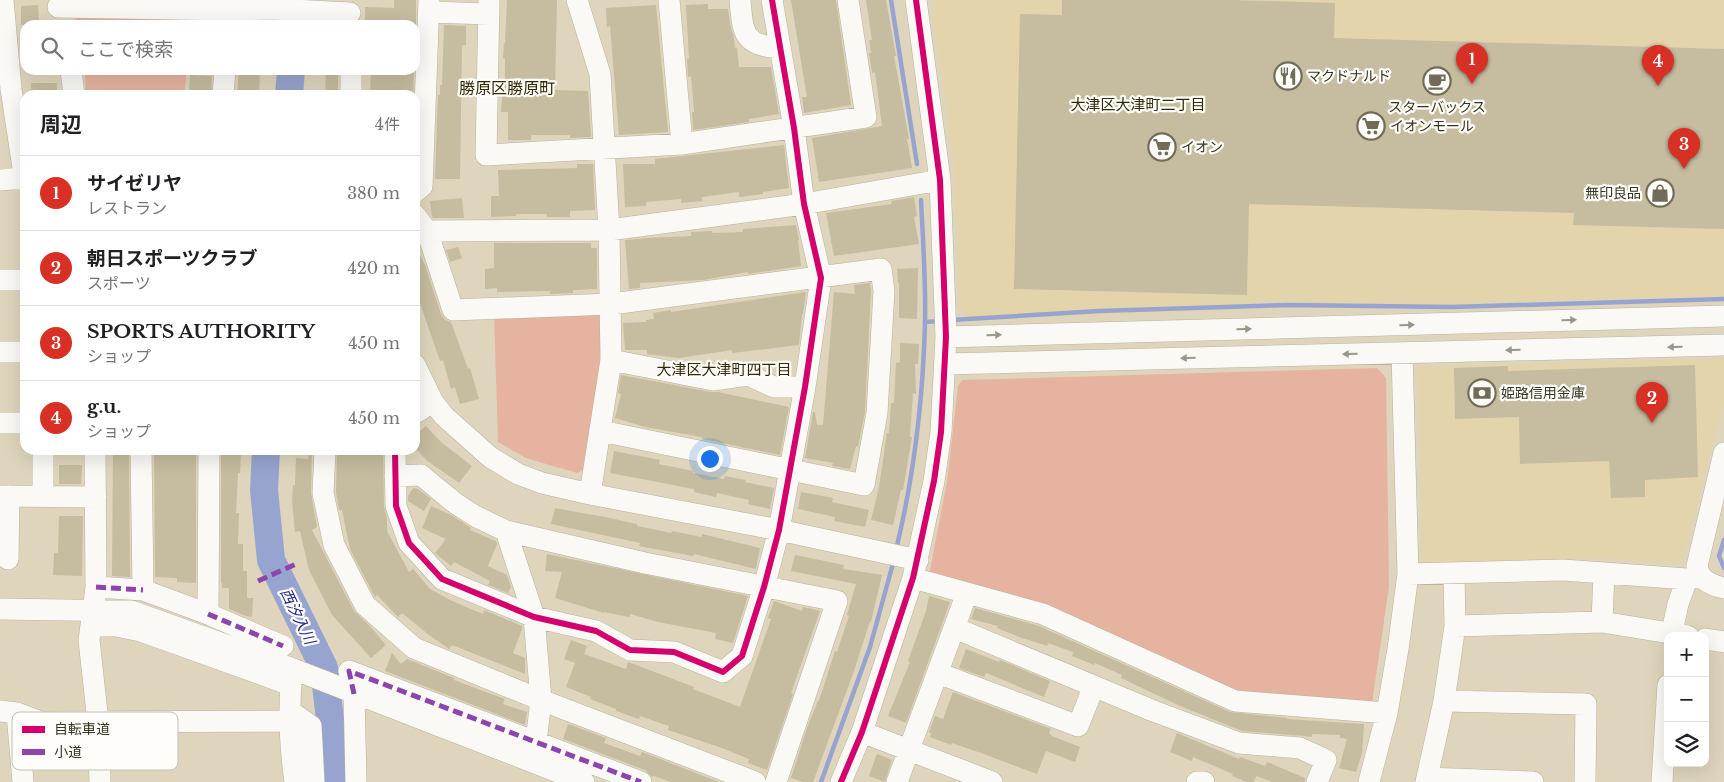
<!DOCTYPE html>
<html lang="ja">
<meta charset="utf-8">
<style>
body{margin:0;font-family:"Libre Baskerville","Noto Sans JP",serif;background:#f2f2f2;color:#202124}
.controls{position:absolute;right:15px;bottom:15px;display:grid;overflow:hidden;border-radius:10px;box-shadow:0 5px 20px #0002}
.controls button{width:45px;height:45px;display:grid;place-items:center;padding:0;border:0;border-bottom:1px solid #e0e0e0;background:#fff;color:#202124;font:25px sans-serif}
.you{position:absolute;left:709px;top:458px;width:18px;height:18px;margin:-12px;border:4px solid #fff;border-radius:50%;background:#1a73e8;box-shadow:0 0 0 8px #1a73e833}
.badge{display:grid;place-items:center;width:32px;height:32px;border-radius:50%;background:#d93025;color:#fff;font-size:16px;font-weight:700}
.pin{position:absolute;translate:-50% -41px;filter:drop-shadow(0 1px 2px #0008)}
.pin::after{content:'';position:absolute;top:26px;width:18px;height:15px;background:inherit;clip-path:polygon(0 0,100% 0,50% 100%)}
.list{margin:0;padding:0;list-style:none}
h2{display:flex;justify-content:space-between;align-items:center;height:65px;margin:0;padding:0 20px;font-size:21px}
h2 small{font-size:16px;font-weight:400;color:#757577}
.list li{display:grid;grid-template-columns:32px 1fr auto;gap:15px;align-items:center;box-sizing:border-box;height:75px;padding:0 20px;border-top:1px solid #e0e0e0}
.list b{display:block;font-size:19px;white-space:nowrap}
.list p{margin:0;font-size:16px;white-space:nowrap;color:#757577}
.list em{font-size:16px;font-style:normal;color:#757577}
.icon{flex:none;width:28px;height:28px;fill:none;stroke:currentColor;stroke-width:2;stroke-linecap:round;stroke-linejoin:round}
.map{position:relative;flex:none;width:1724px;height:782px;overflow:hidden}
.search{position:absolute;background:#fff;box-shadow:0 5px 20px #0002;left:20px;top:20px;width:400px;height:55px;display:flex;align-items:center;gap:12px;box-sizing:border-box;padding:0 18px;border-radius:15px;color:#757577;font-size:19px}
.panel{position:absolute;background:#fff;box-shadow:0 5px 20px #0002;left:20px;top:90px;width:400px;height:365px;border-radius:15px}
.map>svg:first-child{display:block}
.built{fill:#e3d4ac}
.green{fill:#e5b3a0}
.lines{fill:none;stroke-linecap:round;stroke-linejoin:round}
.stream{stroke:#97a4d0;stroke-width:4.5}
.river{stroke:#97a4d0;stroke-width:28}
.building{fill:#c6bc9f}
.minor-casing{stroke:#b9b29d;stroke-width:22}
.minor{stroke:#faf9f5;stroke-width:21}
.quiet{stroke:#8e44ad;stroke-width:5;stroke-dasharray:10 5;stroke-linecap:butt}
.cycleway-casing{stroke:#fffdf9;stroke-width:9}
.cycleway{stroke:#d6006c;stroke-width:6}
.oneway{fill:#99968a}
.labels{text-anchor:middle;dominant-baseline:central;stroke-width:4.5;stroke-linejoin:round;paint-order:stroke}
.poi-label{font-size:14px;fill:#383220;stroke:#fffdf9;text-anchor:start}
.neighbourhood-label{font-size:15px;fill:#332808;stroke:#fffdf9}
.water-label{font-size:15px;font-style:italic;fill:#1e2b80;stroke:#fffdf9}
.quarter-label{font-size:16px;fill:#332808;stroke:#fffdf9}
.key{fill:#fffdf9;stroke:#c3c0b8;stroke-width:1}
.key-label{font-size:14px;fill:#383220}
</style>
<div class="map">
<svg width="1724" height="782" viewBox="0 0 1724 782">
<rect width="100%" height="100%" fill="#ded5bc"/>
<path class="built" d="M935,0h789v295l-412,13 -38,-7 -37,3 -48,8 -218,7 -12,-11 -4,-139 -21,-148z
M1724,358v43l-41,157 -10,6 -78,-6 -169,5 -4,-2 -4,-194z"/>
<path class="green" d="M80,13l112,2 -1,10h-117l-1,-3z
M85,70h102l-3,25h-98z
M598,310l7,7 -17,150 -11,6 -51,-15 -28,-16 -4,-128z
M1377,368l9,10 3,209 -17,116 -124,-8 -319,-120 18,-93 11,-96 4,-6z"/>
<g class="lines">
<path class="stream" d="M891,0l26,164
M951,320l148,-9 190,-6 163,2 272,-8
M925,322l16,-1
M1724,540l-5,16 5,12
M896,550c18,-74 27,-151 29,-227 1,-41 -2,-82 -4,-123
M324,668l20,9
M821,782l49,-135 24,-87"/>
<path class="river" d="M294,0l1,25
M289,95l2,-25
M266,450l-2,40 7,70 53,108 10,86 2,28"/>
</g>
<path class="building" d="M394,0h22v25h-51v-18l29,1z
M507,0h50l-2,90 33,1 3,46 -21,1v-3h-39v5h-23v-28h-7l1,-16h3v-38h-2l1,-15h1z
M791,0h45l15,105 -47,8 -2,-16h5z
M866,0h20l10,56h-2l15,83h-2l5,29 -93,14 -7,-44 70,-12 -7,-54 -3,1 -3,-20h2l-2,-13h3z
M1062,0h172l101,3 -1,35 390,11v180l-151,-4 1,-12 -325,-9 -2,91 -233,-6 6,-275 42,1z
M708,4v5h20l2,15 4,14 1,10h2l2,19h32l8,47 -30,5v3l-56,8 -1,-18h2l-3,-36 -3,1 -1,-18h2l-3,-54z
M38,5l1,20h-18v-19z
M656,5l12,127 -49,3 -9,-109 -3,1 -1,-19z
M444,25l22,1v19h-4l-2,134h-25l3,-84h2v-10h2z
M239,70h21l-1,25h-22z
M326,70h12v25h-13z
M371,70h43l-1,25h-43z
M190,75l22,1 -1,19 -22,-1z
M31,83h26v12h-26z
M784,145l5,43 -26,4v2l-24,3v-5l-37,5v4l-21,2v-4l-35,3v4l-21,1 -2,-43h32v-5z
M577,164h16l2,46 -25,1v6h-23v-3h-31v2l-25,1v-21h8l-1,-26 79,-2z
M914,197l3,19 -3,1 5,27 -85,12 -8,-43 66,-9 -1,-3z
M462,198l2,20h-31l-1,-2 -2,-15z
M796,225l3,15h-1l3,26 -53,8v-2l-45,8 -63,3v5l-11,1 -4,-49 22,-2 44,-2v-4l21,-1v2l31,-1v-3z
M494,243h97v5h6v41l-24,1v3l-23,1v-3l-53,1v-4l-12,1v-20l9,-1z
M415,245l10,20 16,49 4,6 6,2 17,47 2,-1 9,31 -19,5 -5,-17 -4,2 -8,-29 -3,1 -20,-58 -5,-8z
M458,247l4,11 -12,4 -4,-12z
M918,268l-1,51 -18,-1v-35h-1l-1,-14z
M870,283l1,8 -6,121 -7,35 -2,-1 -6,23 -18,-3 1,-3 -28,-5 8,-46h2l2,13h6l11,-133 21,2 -1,-9z
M806,292l-3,22h-1l-3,31 -67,8v-3l-53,8 -32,-4v-4h-22l-2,-27 23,-1v-2l8,-1 -1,-6 18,-3v2z
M900,343l19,1 -1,20h-3l1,30 -3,-1 -3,44h2l-9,53h-2l-8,35 -22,-5 8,-33 8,-54h2l2,-30h3l2,-40 4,-1z
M1695,365l3,112 -53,3v17l-34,1 -2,-37 -89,3 -1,-47 -64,2 -1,-51 54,-2v5z
M621,375l90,17h7l71,15 -9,48 -78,-16v-2l-57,-10 -30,-9 6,-24 -3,-1z
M426,426l15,16 31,24 -13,17 -33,-23 -11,-13v-12z
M113,450h16l1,127 -18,-1z
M154,450h42v133l-19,-1v-4l-22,-1z
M309,450h3l-1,43 6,34 -5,3 42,81 15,14 17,20 -15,13 -39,-43 -23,-45 -9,-39 -5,1 -3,-31 1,-16h2l1,-27 12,1z
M337,450h46l1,56 3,12v13l22,41 4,-3 17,20 22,12 31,13 1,-4 38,16v3l-9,24 12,5v16l-73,-29 -3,4 -20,-14 -27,-22 -4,4 -21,-22 -2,2 -25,-48 -8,-39h-3l-3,-18z
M614,451l46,9 -1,4 34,7v2l31,6 1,-3 21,4 -1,2 29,6 -4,21 -22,-5 1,-4 -32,-7 -1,4 -22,-5v-3l-84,-16z
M221,452l20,1 -1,20h-2l-2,40h3l-1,31h5v27h4v27h6l-1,19 -6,-1 -17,-7v-21h-7v-5h-1z
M59,465h23l-1,19h-22z
M413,488l5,1 13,10 -7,12 -16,-10v-5z
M801,492l32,6 -1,4 37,8 -4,17 -31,-6 1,-4 -37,-8z
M431,506l20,9 20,13 -1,2 26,11 1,3 -9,22 19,9 4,12 -3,6 -20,-8 2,-4 -36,-19 -3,4 -16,-13 11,-14 -24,-11z
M555,508l55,10 27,6v2l34,7 1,-2 30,6v-3l58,14 -4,21 -62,-15 -1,2 -54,-10 1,-3 -89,-19z
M59,516h24l-1,60 -29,-1 1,-22h4z
M547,554l201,42 -15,47 -18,-4 1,-6 -58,-11 -28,-8v3l-26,-5v1l-49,-15 7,-26 -17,-1z
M795,555l49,10 -1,4 39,6 -11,47 -1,-1 -17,53 -40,108h-10l-12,-4 16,-50 11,-27h1l16,-50 2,1 12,-36 -2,-1 9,-31 -65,-13z
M929,596l21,6 -44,121 -18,-7 22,-54 -2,-1 18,-50z
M774,601l28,10 1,-4 17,4 -29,82 2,1 -26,76 -19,-7 1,-4 -27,-11 -54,-18 1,-4 -29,-10 -1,3 -23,-8v-2l-26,-10 1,-2 -25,-10 9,-24 -11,-4 7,-19 16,6 -3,8 42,15 2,-7 3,1 63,24 -1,2 47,18 31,-88 -3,-1z
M975,608l64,18 191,86 57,6v1l77,5 -2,29 -6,19 -17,-4 8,-29 -7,-1v-3l-28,-1v3l-8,-1 -62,-5 -62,-25 -59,-28 1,-3 -27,-12 -1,2 -22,-9 1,-4 -25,-9 -1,3 -28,-9 -22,-9 1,-2 -27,-7z
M966,649l33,13 1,-2 50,21 -6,16 -58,-24 -2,4 -25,-9z
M392,653l9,11 6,-5 47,19v2l51,19 -2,5 24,8 -2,13 -140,-54z
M953,692l98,37 -2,4 3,3 28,11 -5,15 -29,-11 -9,23 -56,-21 -29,-10 -1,2 -21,-8 1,-4 -2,-1 6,-16 8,3z
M568,724l38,14 -2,5 36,13 2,-4 77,30h-48l-17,-6 -2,1 -7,-7 -82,-31z
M1177,733l62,26 1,-2 25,9 2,-4 38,16v4h-32l-17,-6 -2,6h-7l-15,-6 1,-2 -40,-17 -1,4 -22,-9z
M877,754l15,6 -7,22 -16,-6z"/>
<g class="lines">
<g class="minor-casing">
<path id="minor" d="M3,0l8,89 14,92
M489,0l-3,155 196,-11 184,-27 -18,-117
M577,0l23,74 9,156 2,130 -21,134
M669,0l13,144
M740,0c3,34 3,45 40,48
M58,7l172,3 42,-1 78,4
M429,12l60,2
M71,70l3,25
M351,70v25
M223,95l2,-25
M0,180l25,-2
M415,192l7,-6 7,-186
M415,215l12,16 26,79 158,-6 270,-35 3,22 -7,122 -13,72 -263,-54
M427,231l182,-1 195,-26 136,-24
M0,280h25
M946,337l778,-21
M0,352h25
M611,360l102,20 35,-5 26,12h31
M945,364l779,-19
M415,365l18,37 11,14 46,41 28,17 24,9 48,11 189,36 139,30
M415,413l18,-11
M0,423h25
M95,450l1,137 -7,53 9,82 2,60
M141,450l2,140
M325,450l-2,43 11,52 31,60 49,43 127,52 214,82
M395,450l1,56 13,37 33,36 92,38 62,14 34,19 44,2 49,20 19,-16 22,-69 15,-57 26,-143 16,-109 -17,-74 -10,-76 -22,-128
M1724,453l-27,113c2,14 14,19 27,22
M395,476l26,-1 34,28 20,13 31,15 139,32 192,38 -61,181
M0,496l96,1
M43,496v-46
M506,531l28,86 7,83 -5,42 -5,13
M8,559l1,-63
M1454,573l1,53
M1408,574l155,-4 124,9 13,-3
M913,578l130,36 192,87 152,12
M96,587l47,3 65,24 75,32
M0,609l131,2 162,58 291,113
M208,614l1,-164
M1602,622l2,-49
M91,626h25l25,5 150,54
M955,628l196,82 88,33 61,5 26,12 -9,22
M1671,636l7,-32 9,-25
M1705,639l19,3
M292,672c-4,37 -2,74 3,110
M938,673l140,53 16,-40
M1444,701l142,3 -1,78
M0,711l17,2 24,9 249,-1
M290,711l21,15 3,56
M17,713l6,69
M862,732l130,50
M1427,778l106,4
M356,782l-2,-88 -5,-23 292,111
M841,782l21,-50 51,-154 21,-97 7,-49 5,-95 -6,-157 -24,-180
M897,782l70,-189
M1197,782h7
M1369,782l18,-69 11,-64 10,-75 -6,-221
M1426,782l18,-81 11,-75 147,-4 86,14
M1662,782l6,-97"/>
</g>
<use href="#minor" class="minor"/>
<path class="quiet" d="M289,70l21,1
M258,581l38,-17
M96,587l47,3
M208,614l75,32
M354,694l-5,-23 292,111"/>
<g class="cycleway-casing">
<path id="cycleway" d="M395,450l1,56 13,37 33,36 92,38 62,14 34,19 44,2 49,20 19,-16 22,-69 15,-57 26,-143 16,-109 -17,-74 -10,-76 -22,-128
M841,782l21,-50 51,-154 21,-97 7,-49 5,-95 -6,-157 -24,-180"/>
</g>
<use href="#cycleway" class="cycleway"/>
</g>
<defs><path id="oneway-solid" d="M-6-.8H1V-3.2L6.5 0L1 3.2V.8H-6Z" transform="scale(1.25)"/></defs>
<g class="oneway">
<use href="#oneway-solid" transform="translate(1569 320) rotate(-1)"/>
<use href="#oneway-solid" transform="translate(1407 325) rotate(-1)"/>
<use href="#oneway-solid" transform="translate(1244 329) rotate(-1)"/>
<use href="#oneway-solid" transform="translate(994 335) rotate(-1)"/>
<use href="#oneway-solid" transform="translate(1675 347) rotate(179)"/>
<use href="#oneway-solid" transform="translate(1513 350) rotate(179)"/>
<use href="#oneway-solid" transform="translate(1350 354) rotate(179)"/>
<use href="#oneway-solid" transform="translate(1188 358) rotate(179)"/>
</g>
<defs>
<g id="restaurant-ring" transform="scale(1.4375)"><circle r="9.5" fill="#fffdf9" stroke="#726b57" stroke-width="1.5"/><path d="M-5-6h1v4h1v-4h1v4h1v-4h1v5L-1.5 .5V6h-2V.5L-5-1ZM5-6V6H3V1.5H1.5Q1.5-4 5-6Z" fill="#726b57"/></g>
<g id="cafe-ring" transform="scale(1.4375)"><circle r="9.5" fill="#fffdf9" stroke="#726b57" stroke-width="1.5"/><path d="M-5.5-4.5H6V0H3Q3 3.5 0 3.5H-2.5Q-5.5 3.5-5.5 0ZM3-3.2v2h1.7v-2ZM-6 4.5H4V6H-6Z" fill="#726b57"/></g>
<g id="supermarket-ring" transform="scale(1.4375)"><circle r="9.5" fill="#fffdf9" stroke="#726b57" stroke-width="1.5"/><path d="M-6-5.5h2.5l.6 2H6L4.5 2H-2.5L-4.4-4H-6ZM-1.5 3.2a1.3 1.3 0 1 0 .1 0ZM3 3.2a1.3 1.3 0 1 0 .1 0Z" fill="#726b57"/></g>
<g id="shop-ring" transform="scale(1.4375)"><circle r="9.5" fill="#fffdf9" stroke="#726b57" stroke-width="1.5"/><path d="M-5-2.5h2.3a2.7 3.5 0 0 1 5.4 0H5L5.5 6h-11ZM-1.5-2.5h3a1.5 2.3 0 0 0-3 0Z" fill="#726b57"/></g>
<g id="bank-ring" transform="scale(1.4375)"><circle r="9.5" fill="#fffdf9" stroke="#726b57" stroke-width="1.5"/><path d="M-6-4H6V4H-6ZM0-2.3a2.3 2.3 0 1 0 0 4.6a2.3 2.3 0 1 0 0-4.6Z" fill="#726b57"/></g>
</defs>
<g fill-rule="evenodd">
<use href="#restaurant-ring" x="1288" y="76"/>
<use href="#cafe-ring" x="1437" y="81"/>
<use href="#supermarket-ring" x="1371" y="126"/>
<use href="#supermarket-ring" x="1162" y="147"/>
<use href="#shop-ring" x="1660" y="193"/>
<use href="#bank-ring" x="1482" y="393"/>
</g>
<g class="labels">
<g class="poi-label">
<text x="1307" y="76">マクドナルド</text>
<text x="1437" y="107" text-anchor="middle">スターバックス</text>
<text x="1390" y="126">イオンモール</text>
<text x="1181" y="147">イオン</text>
<text x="1641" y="193" text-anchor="end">無印良品</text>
<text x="1501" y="393">姫路信用金庫</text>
</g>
<g class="neighbourhood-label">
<text x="1138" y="104">大津区大津町二丁目</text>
<text x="724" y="369">大津区大津町四丁目</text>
</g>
<g class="water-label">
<text transform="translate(298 616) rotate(64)">西汐入川</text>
</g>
<g class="quarter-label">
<text x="507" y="88">勝原区勝原町</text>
</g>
</g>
<rect x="12" y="712" width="166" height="58" rx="8" class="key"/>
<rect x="22" y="726" width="23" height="7" fill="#d6006c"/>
<rect x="22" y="749" width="23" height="6" fill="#8e44ad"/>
<g class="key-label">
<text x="54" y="734">自転車道</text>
<text x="54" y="757">小道</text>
</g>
</svg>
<div class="controls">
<button>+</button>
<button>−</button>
<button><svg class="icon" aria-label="layers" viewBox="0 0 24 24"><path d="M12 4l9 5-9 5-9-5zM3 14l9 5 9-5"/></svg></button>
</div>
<div class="you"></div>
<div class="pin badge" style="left:1472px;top:84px">1</div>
<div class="pin badge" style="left:1652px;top:423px">2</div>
<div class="pin badge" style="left:1684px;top:169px">3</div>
<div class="pin badge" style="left:1658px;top:86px">4</div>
<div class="search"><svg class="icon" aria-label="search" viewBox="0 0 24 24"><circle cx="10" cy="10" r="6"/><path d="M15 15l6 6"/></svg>ここで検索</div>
<section class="panel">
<h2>周辺<small>4件</small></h2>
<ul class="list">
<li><span class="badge">1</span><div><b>サイゼリヤ</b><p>レストラン</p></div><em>380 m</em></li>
<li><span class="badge">2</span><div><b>朝日スポーツクラブ</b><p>スポーツ</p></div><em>420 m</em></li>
<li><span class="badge">3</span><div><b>SPORTS AUTHORITY</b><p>ショップ</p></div><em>450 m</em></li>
<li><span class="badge">4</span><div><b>g.u.</b><p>ショップ</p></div><em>450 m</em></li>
</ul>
</section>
</div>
